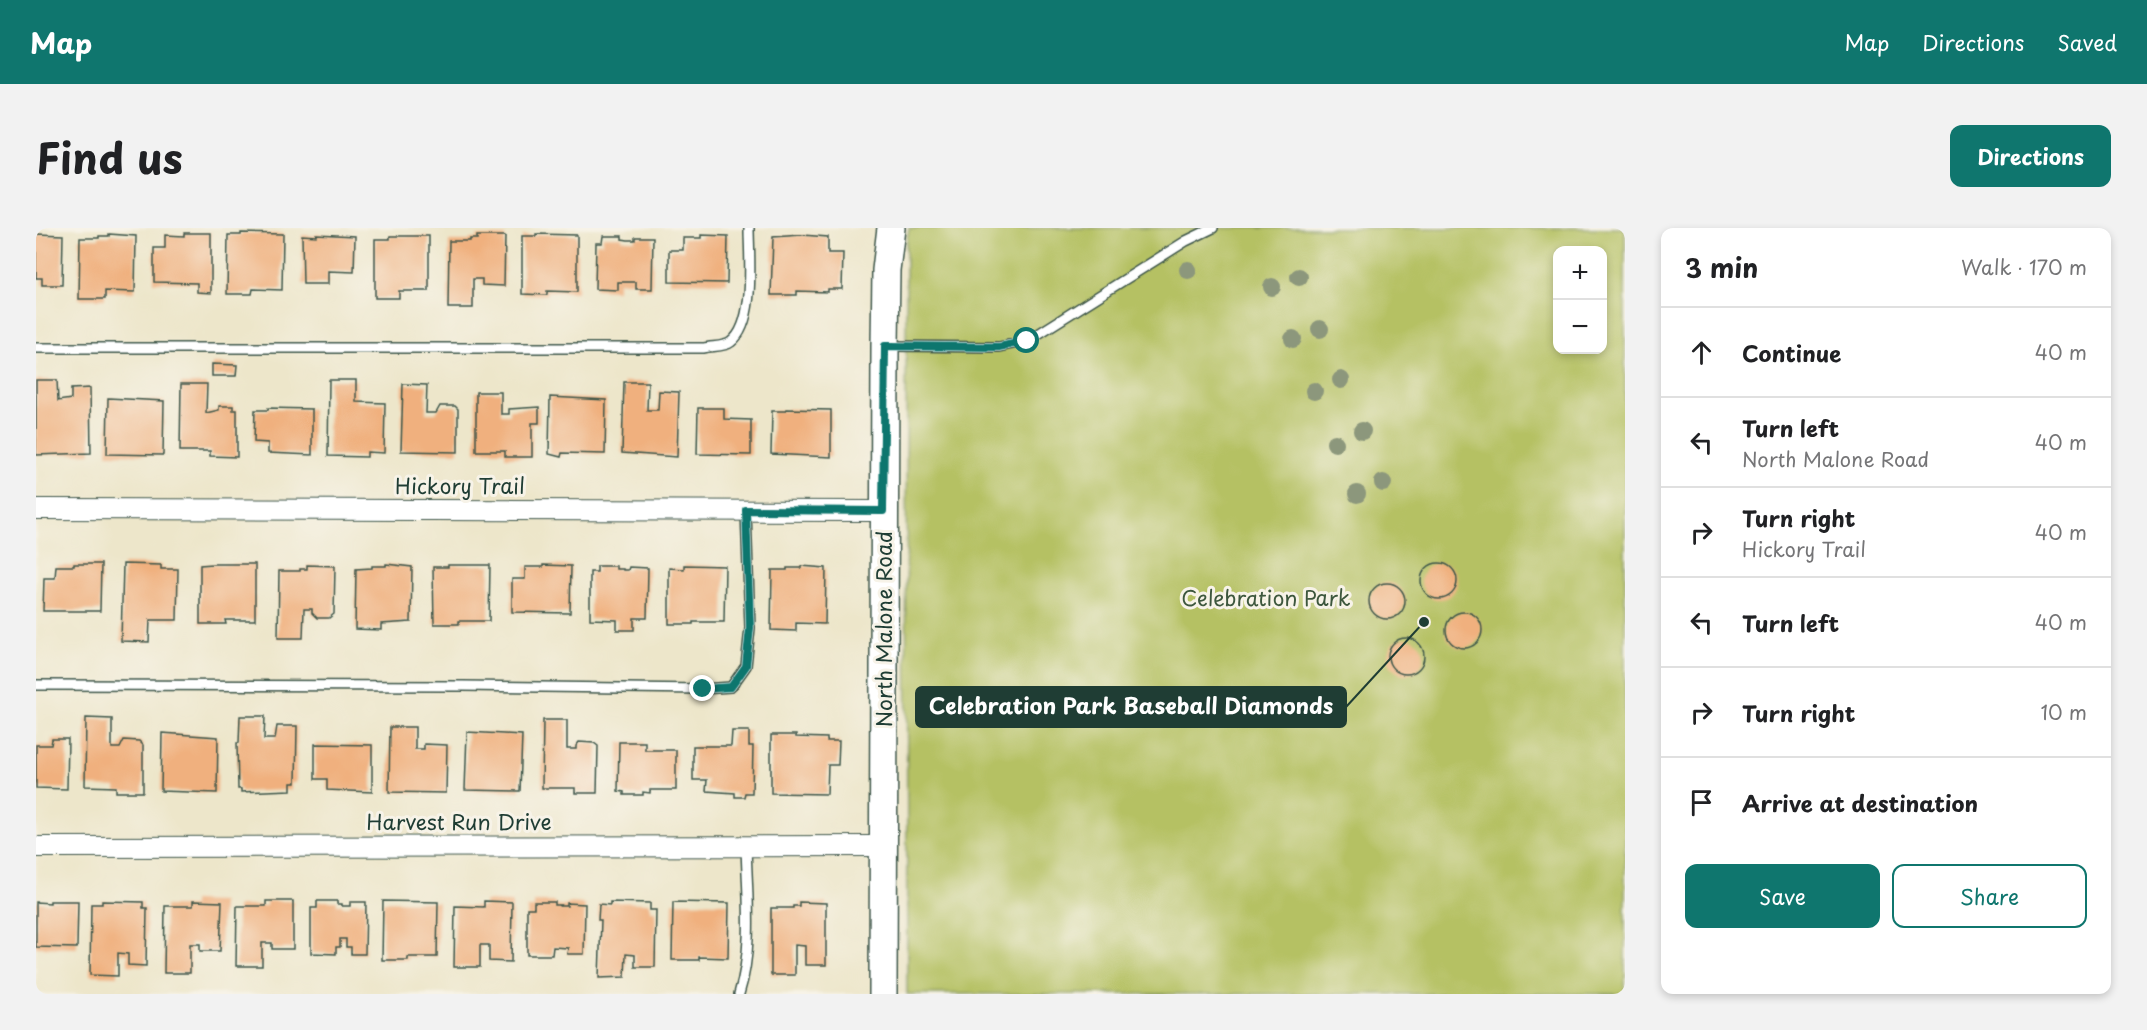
<!DOCTYPE html>
<meta charset="utf-8">
<style>
body{margin:0;font-family:"Playpen Sans",sans-serif;background:#f2f2f2;color:#202124}
.controls{position:absolute;right:18px;top:18px;display:grid;overflow:hidden;border-radius:12px;box-shadow:0 3px 9px #0003}
.controls button{width:54px;height:54px;display:grid;place-items:center;padding:0;border:0;border-bottom:2px solid #e0e0e0;background:#fff;color:#202124;font:30px sans-serif}
.stop{position:absolute;width:18px;height:18px;margin:-14px;border:4px solid #0f766e;border-radius:50%;background:#fff}
.stop.end{background:#0f766e;border-color:#fff;box-shadow:0 2px 6px #0008}
.list{margin:0;padding:0;list-style:none}
h2{display:flex;justify-content:space-between;align-items:center;height:78px;margin:0;padding:0 24px;font-size:26px}
h2 small{font-size:20px;font-weight:400;color:#757577}
.list li{display:grid;grid-template-columns:39px 1fr auto;gap:18px;align-items:center;box-sizing:border-box;height:90px;padding:0 24px;border-top:2px solid #e0e0e0}
.list b{display:block;font-size:22px;white-space:nowrap}
.list p{margin:0;font-size:20px;white-space:nowrap;color:#757577}
.list em{font-size:20px;font-style:normal;color:#757577}
.actions{display:flex;gap:12px;padding:18px 24px}
.actions a{flex:1;padding:14px 0;border:2px solid #0f766e;border-radius:12px;text-align:center;font-size:21px;color:#0f766e}
.actions .main{background:#0f766e;color:#fff}
.icon{flex:none;width:33px;height:33px;fill:none;stroke:currentColor;stroke-width:2;stroke-linecap:round;stroke-linejoin:round}
.map{position:relative;flex:none;width:1589px;height:766px;overflow:hidden;border-radius:12px}
header{display:flex;align-items:center;gap:36px;box-sizing:border-box;height:84px;padding:0 30px;background:#0f766e;color:#fff}
header strong{font-size:28px}
nav{display:flex;gap:33px;margin-inline-start:auto;font-size:21px}
.intro{display:flex;align-items:center;justify-content:space-between;box-sizing:border-box;height:144px;padding:0 36px}
h1{margin:0;font-size:42px}
.button{padding:15px 27px;border-radius:12px;background:#0f766e;color:#fff;font-size:21px;font-weight:700}
main{display:flex;gap:36px;padding:0 36px}
aside{flex:1;background:#fff;border-radius:12px;box-shadow:0 3px 9px #0003}
.map>svg:first-child{display:block}
.green{fill:#b5c163;stroke:#6a7f4c;stroke-width:1.5;fill-rule:evenodd}
.building{fill:#f0b07e}
.lines{fill:none;stroke-linecap:round;stroke-linejoin:round}
.lane-casing{stroke:#3e564a;stroke-width:12}
.street-casing{stroke:#3e564a;stroke-width:22}
.secondary-casing{stroke:#3e564a;stroke-width:30}
.lane{stroke:#fff;stroke-width:9}
.street{stroke:#fff;stroke-width:20}
.secondary{stroke:#fff;stroke-width:27}
.tree{fill:#8c977c}
.route{stroke:#0f766e;stroke-width:8}
.labels{text-anchor:middle;dominant-baseline:central;stroke-width:6;stroke-linejoin:round;paint-order:stroke}
.street-label{font-size:21px;fill:#1f3d34;stroke:#f7f3e8}
.park-label{font-size:21px;fill:#3d573d;stroke:#f7f3e8}
.leader{fill:none;stroke:#1f3d34;stroke-width:2}
.callout-dot{fill:#1f3d34;stroke:#f7f3e8;stroke-width:2}
.callout{fill:#1f3d34;stroke:#1f3d34;stroke-width:2}
.callout-label{font-size:22px;text-anchor:middle;font-weight:bold;fill:#fff}
</style>
<header>
<strong>Map</strong>
<nav><a>Map</a><a>Directions</a><a>Saved</a></nav>
</header>
<div class="intro"><h1>Find us</h1><a class="button">Directions</a></div>
<main>
<div class="map">
<svg width="1589" height="766" viewBox="0 0 1589 766">
<rect width="100%" height="100%" fill="#f7f3e8"/>
<filter id="ink" filterUnits="userSpaceOnUse"><feTurbulence type="fractalNoise" baseFrequency=".0167" numOctaves="2"/><feDisplacementMap in="SourceGraphic" scale="12" xChannelSelector="R" yChannelSelector="G"/><feConvolveMatrix kernelMatrix="1 2 1 2 8 2 1 2 1" color-interpolation-filters="sRGB"/></filter>
<filter id="wash" filterUnits="userSpaceOnUse"><feTurbulence type="fractalNoise" baseFrequency=".008" numOctaves="4" result="noise"/><feDisplacementMap in="SourceGraphic" scale="24" xChannelSelector="R" yChannelSelector="G"/><feGaussianBlur stdDeviation="1.35" result="paint"/><feColorMatrix in="noise" values="0 0 0 0 0 0 0 0 0 0 0 0 0 0 0 0 0 1.4 0 .05"/><feComposite in="paint" operator="in"/></filter>
<g filter="url(#wash)">
<rect width="100%" height="100%" fill="#ede6ca"/>
<path class="green" d="M873,0h716v766h-718l-1,-750zM1522,22h44v100h-44z"/>
<g id="blocks">
<path class="building" d="M148,5h27v60l-14,-1v-9l-43,-1v-34h11v-13l19,1z
M205,5l42,1 -1,56 -29,-1 -1,5h-25l1,-59h13z
M0,6l27,1 -1,50h-20v-7h-6z
M73,6l27,2 -1,56 -30,-1v8h-26l1,-61h19v-2h10z
M280,6l39,2 -1,36 -26,-1v13h-25l-1,-49 14,1z
M500,6l41,1v57l-30,-1v4l-25,-1v-58h14z
M665,7l27,1 -1,47 -58,-1v-32h14v-12h18z
M766,7l26,2v16h15l-1,36h-14v3l-31,-1v4h-26l2,-58z
M354,8h39v55h-30v7h-24v-59h15z
M441,8h28l-1,50 -22,-1v-6h-9v29h-25l1,-67h21v-2h7z
M567,8h19v3l6,1h7v-3h18l-1,52h-16v-7h-18v8l-23,-1 1,-46h6z
M176,136l25,1 -1,11h-24z
M0,152h21l1,21 13,-2v-10l19,-1 1,65 -55,2z
M293,152h27v22l29,1 -1,50 -17,-1v5l-39,-1z
M588,154h24l-1,28h11l1,-19 20,1 -2,65 -55,-4z
M145,156h26l-1,29 13,-3v-4h14v4h4v47l-27,-1v-5h-30z
M367,156l24,1 -1,28h10l4,-7h15l3,3v43l-57,-1z
M440,164h25v22h8v-5l30,-2v16h-7v34h-27v-6h-29z
M514,169l56,3 -1,54 -43,-1 -1,4 -12,-3z
M72,170l56,3 -1,54 -56,-1z
M232,180l44,1v46l-44,-2v-10l-14,-1 1,-32h13z
M662,180h26v11l27,1v35l-54,-1z
M750,181l45,1v47l-60,-3 1,-43h14z
M1385 353a18 18 0 1 1 36 0a18 18 0 1 1-36 0Z
M38,336h27l-1,47h-57l1,-33h11l1,-12h18z
M87,336l38,1v4h17l-1,51h-27l-1,22 -28,-1z
M177,336h42v56h-30l1,4h-26v-59z
M350,336l26,3 -1,55 -30,2v6l-26,-1 1,-60 16,-1v-2h14z
M271,337l28,1 -1,48 -5,4h-12l-5,-5v-4h-8l-1,29h-25l1,-67h21v-2h7z
M412,337h42l-1,56h-30v3h-25l-1,-57h15z
M507,337l28,1 -1,47 -58,-1v-33h13v-12h18z
M648,337l41,1 -1,56h-31v2h-24v-56l15,1z
M561,338h19v3h7v1h5l1,-3 19,1 -1,50h-13v12h-17v-10l-27,-1v-47h7z
M765,338l25,2 -1,56 -29,-1v8l-25,-1 1,-60h15v-2h14z
M1333 373a18 18 0 1 1 36 0a18 18 0 1 1-36 0Z
M1410 402a18 18 0 1 1 36 0a18 18 0 1 1-36 0Z
M1352 428a18 18 0 1 1 36 0a18 18 0 1 1-36 0Z
M204,488h25l-1,23h11l2,-13h20l-1,57h-5v7l-50,2v-3h-3l-1,-46h2z
M50,490l26,1v29h8l4,-8 15,1 4,4v47h-27v-5l-31,-1z
M507,492h24v29h9v-3l3,-4 15,1 4,3 -1,47h-22v-5h-33z
M354,499h25v22h9v-5l23,1 -1,48 -57,-1z
M696,503h17v15h4l-1,47h-7l-1,4h-9v-4l-29,-2 1,-11h-14v-34h38z
M431,504l55,3 -2,56 -55,-1z
M126,505l56,4 -1,56 -56,-2z
M735,507h25v2l31,1v3h12l-1,24h-10l-1,29 -56,-1z
M16,511h16l-1,50 -31,-1v-43h15z
M583,514h26v8h31v40h-26v3l-7,-1v3h-19v-3l-6,-1z
M279,516l57,1v47l-45,-2v-11h-12z
M14,673h28l-1,47 -41,-1v-45l14,1z
M66,673l41,1v6h4l-1,58 -18,-1v-11l-10,-1v23l-28,-1 1,-71h11z
M157,673l29,1 -2,49h-20v-7h-10v29h-26l1,-67h28z
M230,673h27v48h-21v-6h-10v23h-26l1,-60h29z
M281,673h20v3h5v2h8v-4h16l-1,52h-14v-7h-5v-8h-6v8h-4v7l-25,-1v-45h6z
M347,673l55,1 -1,55h-29v3h-26z
M448,673l28,1 -1,60 -22,-1v-16h-9v22h-26l1,-61 29,1z
M498,674h21v3h6l-1,1h7v-3l18,1 -1,50h-17l1,-6 -15,-1 -1,8h-25v-47h7z
M574,674l40,1v7h6l-1,57h-20v-12l-9,-1 -1,23 -26,1 2,-58h-3l1,-16 11,1z
M637,674l56,1 -1,55 -29,-1v3h-27z
M763,674l27,1v62h-21v-19l-10,-1v30h-24v-67h22v-2h6z"/>
</g>
</g>
<g filter="url(#ink)">
<use href="#blocks" fill-opacity="0" stroke="#3e564a" stroke-width="1.5"/>
<g class="lines">
<g class="lane-casing">
<path id="lane" d="M851,118l112,1 28,-6 159,-100 27,-13
M0,120h668c8,-2 21,-1 27,-6 25,-19 18,-85 18,-114
M0,457l427,1 240,3 28,-2 15,-21 4,-38 -4,-117
M703,766c15,-48 8,-100 7,-149"/>
</g>
<g class="street-casing">
<path id="street" d="M0,281l847,2
M0,619l847,-1"/>
</g>
<g class="secondary-casing">
<path id="secondary" d="M847,766l2,-648 1,-76 5,-42"/>
</g>
<use href="#lane" class="lane"/>
<use href="#street" class="street"/>
<use href="#secondary" class="secondary"/>
</g>
<g class="tree">
<circle cx="1152" cy="42" r="9"/>
<circle cx="1263" cy="49" r="9"/>
<circle cx="1236" cy="59" r="9"/>
<circle cx="1284" cy="101" r="9"/>
<circle cx="1257" cy="111" r="9"/>
<circle cx="1305" cy="152" r="9"/>
<circle cx="1278" cy="163" r="9"/>
<circle cx="1326" cy="203" r="9"/>
<circle cx="1299" cy="215" r="9"/>
<circle cx="1347" cy="255" r="9"/>
<circle cx="1321" cy="266" r="9"/>
</g>
</g>
<g class="lines" filter="url(#ink)">
<path class="route" d="M667,461l28,-2 15,-21 4,-38 -4,-118 137,1 2,-165 114,1 28,-6"/>
</g>
<g class="labels">
<g class="street-label">
<text x="424" y="257">Hickory Trail</text>
<text transform="translate(847 401) rotate(-90)">North Malone Road</text>
<text x="423" y="593">Harvest Run Drive</text>
</g>
<g class="park-label">
<text x="1230" y="369">Celebration Park</text>
</g>
</g>
<path class="leader" d="M1388 394L1310 479"/>
<circle class="callout-dot" cx="1388" cy="394" r="6"/>
<rect class="callout" x="880" y="459" width="430" height="40" rx="6"/>
<g class="callout-label">
<text x="1095" y="486">Celebration Park Baseball Diamonds</text>
</g>
</svg>
<div class="controls">
<button>+</button>
<button>−</button>
</div>
<div class="stop" style="left:991px;top:113px"></div>
<div class="stop end" style="left:667px;top:461px"></div>
</div>
<aside>
<h2>3 min<small>Walk · 170 m</small></h2>
<ul class="list">
<li><svg class="icon" aria-label="ahead" viewBox="0 0 24 24"><path d="M12 20V5M6 11l6-6 6 6"/></svg><div><b>Continue</b></div><em>40 m</em></li>
<li><svg class="icon" aria-label="left" viewBox="0 0 24 24"><path d="M17 20v-9H6M10 6l-5 5 5 5"/></svg><div><b>Turn left</b><p>North Malone Road</p></div><em>40 m</em></li>
<li><svg class="icon" aria-label="right" viewBox="0 0 24 24"><path d="M7 20v-9h11M14 6l5 5-5 5"/></svg><div><b>Turn right</b><p>Hickory Trail</p></div><em>40 m</em></li>
<li><svg class="icon" aria-label="left" viewBox="0 0 24 24"><path d="M17 20v-9H6M10 6l-5 5 5 5"/></svg><div><b>Turn left</b></div><em>40 m</em></li>
<li><svg class="icon" aria-label="right" viewBox="0 0 24 24"><path d="M7 20v-9h11M14 6l5 5-5 5"/></svg><div><b>Turn right</b></div><em>10 m</em></li>
<li><svg class="icon" aria-label="arrive" viewBox="0 0 24 24"><path d="M6 21V4h12l-3 4 3 4H6"/></svg><div><b>Arrive at destination</b></div></li>
</ul>
<div class="actions"><a class="main">Save</a><a>Share</a></div>
</aside>
</main>
